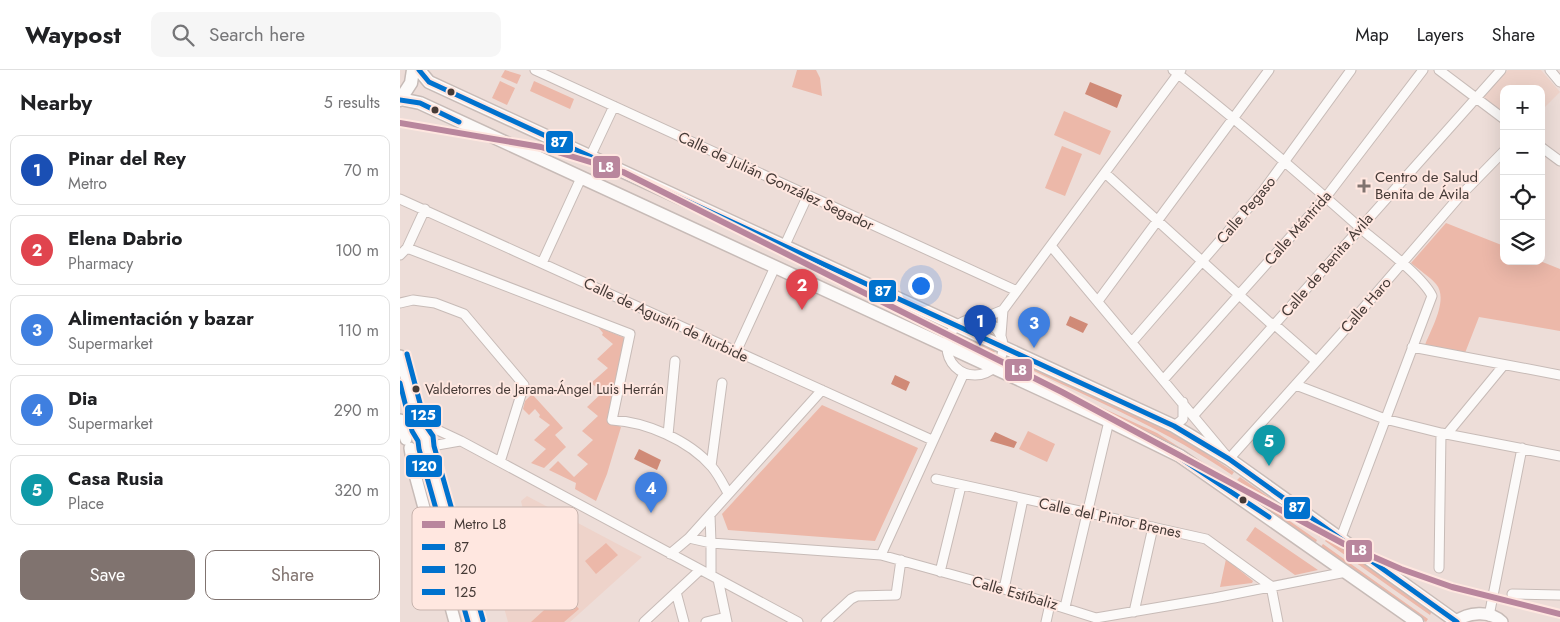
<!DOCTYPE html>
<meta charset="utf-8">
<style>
body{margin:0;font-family:Jost,sans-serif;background:#f6f6f6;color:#202124}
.controls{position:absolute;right:15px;top:15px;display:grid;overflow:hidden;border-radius:10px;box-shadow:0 5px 20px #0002}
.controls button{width:45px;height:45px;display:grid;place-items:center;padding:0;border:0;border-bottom:1px solid #e0e0e0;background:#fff;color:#202124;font:25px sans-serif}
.you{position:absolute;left:520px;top:215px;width:18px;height:18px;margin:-12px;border:4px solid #fff;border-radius:50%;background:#1a73e8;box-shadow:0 0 0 8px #1a73e833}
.badge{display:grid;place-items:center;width:32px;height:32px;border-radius:50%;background:#80736f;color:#fff;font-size:16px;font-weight:700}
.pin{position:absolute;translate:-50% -41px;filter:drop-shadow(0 1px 2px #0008)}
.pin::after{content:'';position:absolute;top:26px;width:18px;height:15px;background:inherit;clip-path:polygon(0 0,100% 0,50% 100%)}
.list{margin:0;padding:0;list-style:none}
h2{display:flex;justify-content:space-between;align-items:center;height:65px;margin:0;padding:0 20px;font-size:21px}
h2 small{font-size:16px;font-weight:400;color:#757577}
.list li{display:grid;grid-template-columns:32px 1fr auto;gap:15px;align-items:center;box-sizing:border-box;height:70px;margin:0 10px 10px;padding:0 10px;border:1px solid #e0e0e0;border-radius:10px}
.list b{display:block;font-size:19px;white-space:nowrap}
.list p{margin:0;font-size:16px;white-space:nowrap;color:#757577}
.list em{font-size:16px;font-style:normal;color:#757577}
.actions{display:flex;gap:10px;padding:15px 20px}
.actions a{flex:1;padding:11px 0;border:1px solid #80736f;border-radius:10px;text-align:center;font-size:18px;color:#80736f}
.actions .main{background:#80736f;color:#fff}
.icon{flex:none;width:28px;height:28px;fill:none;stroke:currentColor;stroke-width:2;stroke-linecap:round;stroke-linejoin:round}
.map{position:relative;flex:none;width:1160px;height:552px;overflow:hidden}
header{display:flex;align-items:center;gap:30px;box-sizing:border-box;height:70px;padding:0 25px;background:#fff;border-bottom:1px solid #e0e0e0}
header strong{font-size:24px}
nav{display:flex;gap:28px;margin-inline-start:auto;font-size:18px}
.search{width:350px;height:45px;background:#f6f6f6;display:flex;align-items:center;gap:12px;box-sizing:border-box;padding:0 18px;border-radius:10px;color:#757577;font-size:19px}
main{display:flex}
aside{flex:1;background:#fff}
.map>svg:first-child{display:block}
.built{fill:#eed3ca}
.green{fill:#ecb8a9}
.water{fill:#d08a77}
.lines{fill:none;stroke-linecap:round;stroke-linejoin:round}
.minor-casing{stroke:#c7bbb7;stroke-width:11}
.tertiary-casing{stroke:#c7bbb7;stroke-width:14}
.secondary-casing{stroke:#c7bbb7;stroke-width:15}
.minor{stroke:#fcfaf9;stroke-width:9}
.tertiary{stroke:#fcfaf9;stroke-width:11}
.secondary{stroke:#fcfaf9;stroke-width:12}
.bus-1-casing{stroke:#ffe7e0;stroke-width:9}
.bus-2-casing{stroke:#ffe7e0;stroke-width:9}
.bus-3-casing{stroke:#ffe7e0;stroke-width:9}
.bus-1{stroke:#0072ce;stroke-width:5}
.bus-2{stroke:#0072ce;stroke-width:5}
.bus-3{stroke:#0072ce;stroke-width:5}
.metro-1-casing{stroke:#ffe7e0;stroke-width:10}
.metro-1{stroke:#b9869d;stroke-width:6}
.bus-dot{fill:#453a36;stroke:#ffe7e0;stroke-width:2}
.poi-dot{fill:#80736f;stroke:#ffe7e0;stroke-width:2}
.labels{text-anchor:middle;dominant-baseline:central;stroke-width:4;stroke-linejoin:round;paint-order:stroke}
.bus-label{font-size:14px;fill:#453a36;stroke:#ffe7e0;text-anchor:start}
.poi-label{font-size:15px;fill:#453a36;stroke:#ffe7e0;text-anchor:start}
.street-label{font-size:15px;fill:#453a36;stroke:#ffe7e0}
.key{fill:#ffe7e0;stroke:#c7b3ad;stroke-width:1}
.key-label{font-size:14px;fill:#453a36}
.line-badge{stroke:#ffe7e0;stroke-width:2}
.badge-label{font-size:14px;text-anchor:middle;font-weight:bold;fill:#fff}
</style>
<header>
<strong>Waypost</strong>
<div class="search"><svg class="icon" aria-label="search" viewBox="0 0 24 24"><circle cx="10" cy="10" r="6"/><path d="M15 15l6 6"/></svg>Search here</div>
<nav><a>Map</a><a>Layers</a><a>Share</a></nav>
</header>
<main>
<aside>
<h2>Nearby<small>5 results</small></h2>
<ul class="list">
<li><span class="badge" style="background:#1a4fb4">1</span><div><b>Pinar del Rey</b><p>Metro</p></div><em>70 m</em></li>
<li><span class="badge" style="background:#e0444e">2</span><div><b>Elena Dabrio</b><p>Pharmacy</p></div><em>100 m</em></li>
<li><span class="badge" style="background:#3f7fe0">3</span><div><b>Alimentación y bazar</b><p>Supermarket</p></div><em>110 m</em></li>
<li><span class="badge" style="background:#3f7fe0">4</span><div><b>Dia</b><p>Supermarket</p></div><em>290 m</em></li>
<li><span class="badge" style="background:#0f9aa8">5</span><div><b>Casa Rusia</b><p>Place</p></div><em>320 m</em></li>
</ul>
<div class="actions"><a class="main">Save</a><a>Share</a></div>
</aside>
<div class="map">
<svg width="1160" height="552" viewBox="0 0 1160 552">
<rect width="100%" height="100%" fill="#edddd8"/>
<path class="built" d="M1108,0h33l19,22 -19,19v-22h-37v23l-21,-15z
M127,426l115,61 -72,65h-62l-14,-50 36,-31 -9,-40z"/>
<path class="green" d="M105,0l16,5 -4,9 -16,-7z
M397,0h19l4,8 2,18 -30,-9z
M100,11l15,7 -8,17 -15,-7z
M134,11l40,18 -4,10 -40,-18z
M664,41l47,20 -11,24 -46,-20z
M662,76l20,8 -17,42 -20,-8z
M1046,153l58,23v15h36l20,8v62l-81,-14 -14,36 -39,-6 -1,-2c6,-16 24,-46 11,-61 -7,-8 -17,-14 -25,-21z
M482,227l49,23 -1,3 -50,-22z
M198,257l27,11 -16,83 12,6 -14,47 -11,27 -21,-12 1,-6 -27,-13 9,-9 16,16 14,-13 -11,-9 16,-15 -11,-9 16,-15 -11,-9 16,-15 -12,-9 17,-15 -11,-9 16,-15 -11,-9 1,-2z
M560,263l36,16 -6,12 -35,-16z
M635,297l134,62 65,43 -2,3c-62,-43 -131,-72 -198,-104z
M620,300l137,63 72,46 -2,3 -209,-108z
M132,324l31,34 -8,7 11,12 -22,21 -13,-5 15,-14 -12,-9 16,-15 -11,-8 1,-2 -5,-6 -6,6 -6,-6 2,-8z
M422,335l96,43 -43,93 -147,-11 -6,-16z
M628,361l27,13 -8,18 -28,-13z
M840,407l82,57 -2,3 -83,-57z
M835,413l82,57 -2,4 -83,-58z
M855,457l63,43 -23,5 -49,-35z
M928,467l104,74 -2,4 -105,-74z
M206,473l12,12 -22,19 -11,-13z
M923,474l105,75 -2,3 -106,-74z
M826,489l27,22 -1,2 -32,4z
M53,498l3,2 15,52h-7l-13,-51z
M164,522l15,17 -15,13h-33z"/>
<path class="water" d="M690,12l32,13 -5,13 -32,-14z
M670,246l18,8 -5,9 -17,-8z
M495,305l15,7 -4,9 -15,-7z
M595,362l22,10 -3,6 -24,-7z
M239,379l22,11 -4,10 -23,-11z"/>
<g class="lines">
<g class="minor-casing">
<path id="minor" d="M135,0l482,221
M773,0c67,52 130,107 193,163 17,14 57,44 66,63l-92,244
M1039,0l65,49
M1150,0l10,12
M1141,77l19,14
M190,87l24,-51
M705,103l164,149 6,3 41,36
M0,129l532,241
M651,176l178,213 112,-125 118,-137 45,-46
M384,177l24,-52
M7,178l18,-39
M0,185l7,-7 223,86 -18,86c34,2 77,20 100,47 6,7 11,17 16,26
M142,193l39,-85
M698,231l171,-231
M0,233l13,-3 22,3 29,11 60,71 -24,77
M547 277a28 28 0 1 1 56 0a28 28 0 1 1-56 0Z
M581,249l22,-9
M601,265l2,-25 178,-240
M732,272l131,-151 88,-121
M1012,277l148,28
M336,282l39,-85
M764,309l162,-182 97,-127
M896,315l89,34 56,14 119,23
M793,346l308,-346
M774,356l9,-7v-17
M19,359l10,-3 32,15 337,181
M1047,364l56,-68
M268,365l7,-74
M26,377l34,-6
M311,396l11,-83
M536,409l270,60 65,47
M310,445l1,28 170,12 123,34 92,29 118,-20 132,-26
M289,468l133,-148
M270,484l19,-16 22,5v32
M481,485l83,-182
M37,487l8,6 8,-2 4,-9
M1039,498l2,-135
M540,502l21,-86
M318,509l9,43
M871,516l7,36
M604,519l19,-90
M276,522l8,30
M1112,524l48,1
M665,537l44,-186
M734,542l19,-85
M1089,546l33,-168
M244,552l56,-52
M306,552l20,-5
M426,552l25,-23 6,-3 39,-1 5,-35
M646,552l4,-18"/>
</g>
<g class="tertiary-casing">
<path id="tertiary" d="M0,286l14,48 5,25
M0,350l6,19
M6,364l6,-5h7l7,9v9l50,175
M10,378l4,23 41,151
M1055,552c13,-10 35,-12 47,0"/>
</g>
<g class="secondary-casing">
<path id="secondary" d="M19,0l10,12 745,344 55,33 228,163
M1,29l19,4 689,318 71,35 237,166
M0,30l11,-17 2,-13"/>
</g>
<use href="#minor" class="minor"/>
<use href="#tertiary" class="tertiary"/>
<use href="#secondary" class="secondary"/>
<g class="bus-1-casing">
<path id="bus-1" d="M19,0l10,12 745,344 55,33 228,163
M0,30l20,3 39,19
M768,380l101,67"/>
</g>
<g class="bus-2-casing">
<path id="bus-2" d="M0,313l12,48 6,10 1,8 49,173"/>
</g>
<g class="bus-3-casing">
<path id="bus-3" d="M7,284l19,72 7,10 1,10 49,174"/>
</g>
<use href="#bus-1" class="bus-1"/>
<use href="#bus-2" class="bus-2"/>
<use href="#bus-3" class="bus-3"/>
<g class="metro-1-casing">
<path id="metro-1" d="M0,53l141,24 82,25 439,220 282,152 57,25 51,18 108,27"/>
</g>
<use href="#metro-1" class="metro-1"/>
</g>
<g class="bus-dot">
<circle cx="51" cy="22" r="4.5"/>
<circle cx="35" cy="40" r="4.5"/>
<circle cx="16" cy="319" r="4.5"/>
<circle cx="843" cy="430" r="4.5"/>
</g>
<path class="poi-dot" d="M961.5 108.5h5v5h5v5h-5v5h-5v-5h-5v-5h5z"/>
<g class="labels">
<g class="bus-label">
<text x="25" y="319">Valdetorres de Jarama-Ángel Luis Herrán</text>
</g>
<g class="poi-label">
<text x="975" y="107">Centro de Salud<tspan x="975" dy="17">Benita de Ávila</tspan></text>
</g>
<g class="street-label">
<text transform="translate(376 111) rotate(25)">Calle de Julián González Segador</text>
<text transform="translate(846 140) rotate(-50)">Calle Pegaso</text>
<text transform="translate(898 158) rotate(-49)">Calle Méntrida</text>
<text transform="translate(927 195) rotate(-49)">Calle de Benita Ávila</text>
<text transform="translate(966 235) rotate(-49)">Calle Haro</text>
<text transform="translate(266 250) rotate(25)">Calle de Agustín de Iturbide</text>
<text transform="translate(710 448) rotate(12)">Calle del Pintor Brenes</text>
<text transform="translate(615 523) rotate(16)">Calle Estíbaliz</text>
</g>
</g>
<rect x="12" y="437" width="166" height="103" rx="8" class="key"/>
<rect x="22" y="451" width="23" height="7" fill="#b9869d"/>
<rect x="22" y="474" width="23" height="6" fill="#0072ce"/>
<rect x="22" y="496" width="23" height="7" fill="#0072ce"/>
<rect x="22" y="519" width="23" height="6" fill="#0072ce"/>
<g class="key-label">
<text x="54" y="459">Metro L8</text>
<text x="54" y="482">87</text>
<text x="54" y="504">120</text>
<text x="54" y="527">125</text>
</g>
<g class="line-badge">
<rect x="145" y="60" width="29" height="24" rx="5" fill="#0072ce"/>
<rect x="192" y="85" width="29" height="24" rx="5" fill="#b9869d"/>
<rect x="468" y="209" width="29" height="24" rx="5" fill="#0072ce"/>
<rect x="604" y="288" width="29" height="24" rx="5" fill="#b9869d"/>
<rect x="4" y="334" width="38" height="24" rx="5" fill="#0072ce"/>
<rect x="5" y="384" width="38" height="24" rx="5" fill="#0072ce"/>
<rect x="883" y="426" width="28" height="24" rx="5" fill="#0072ce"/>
<rect x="945" y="469" width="28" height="24" rx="5" fill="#b9869d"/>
</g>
<g class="badge-label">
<text x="159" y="77">87</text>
<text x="206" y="102">L8</text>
<text x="483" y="226">87</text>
<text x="619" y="305">L8</text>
<text x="23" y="350">125</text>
<text x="24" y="401">120</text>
<text x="897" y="442">87</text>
<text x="959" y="485">L8</text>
</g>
</svg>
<div class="controls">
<button>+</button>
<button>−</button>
<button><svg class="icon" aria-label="locate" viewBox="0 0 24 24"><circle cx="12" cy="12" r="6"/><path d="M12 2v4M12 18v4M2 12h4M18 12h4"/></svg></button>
<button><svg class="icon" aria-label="layers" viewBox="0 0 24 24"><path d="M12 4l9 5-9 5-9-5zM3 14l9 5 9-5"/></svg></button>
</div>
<div class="you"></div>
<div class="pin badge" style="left:580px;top:276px;background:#1a4fb4">1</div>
<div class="pin badge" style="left:402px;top:240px;background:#e0444e">2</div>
<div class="pin badge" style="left:634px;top:278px;background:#3f7fe0">3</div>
<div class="pin badge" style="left:251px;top:443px;background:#3f7fe0">4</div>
<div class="pin badge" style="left:869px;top:396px;background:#0f9aa8">5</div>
</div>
</main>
